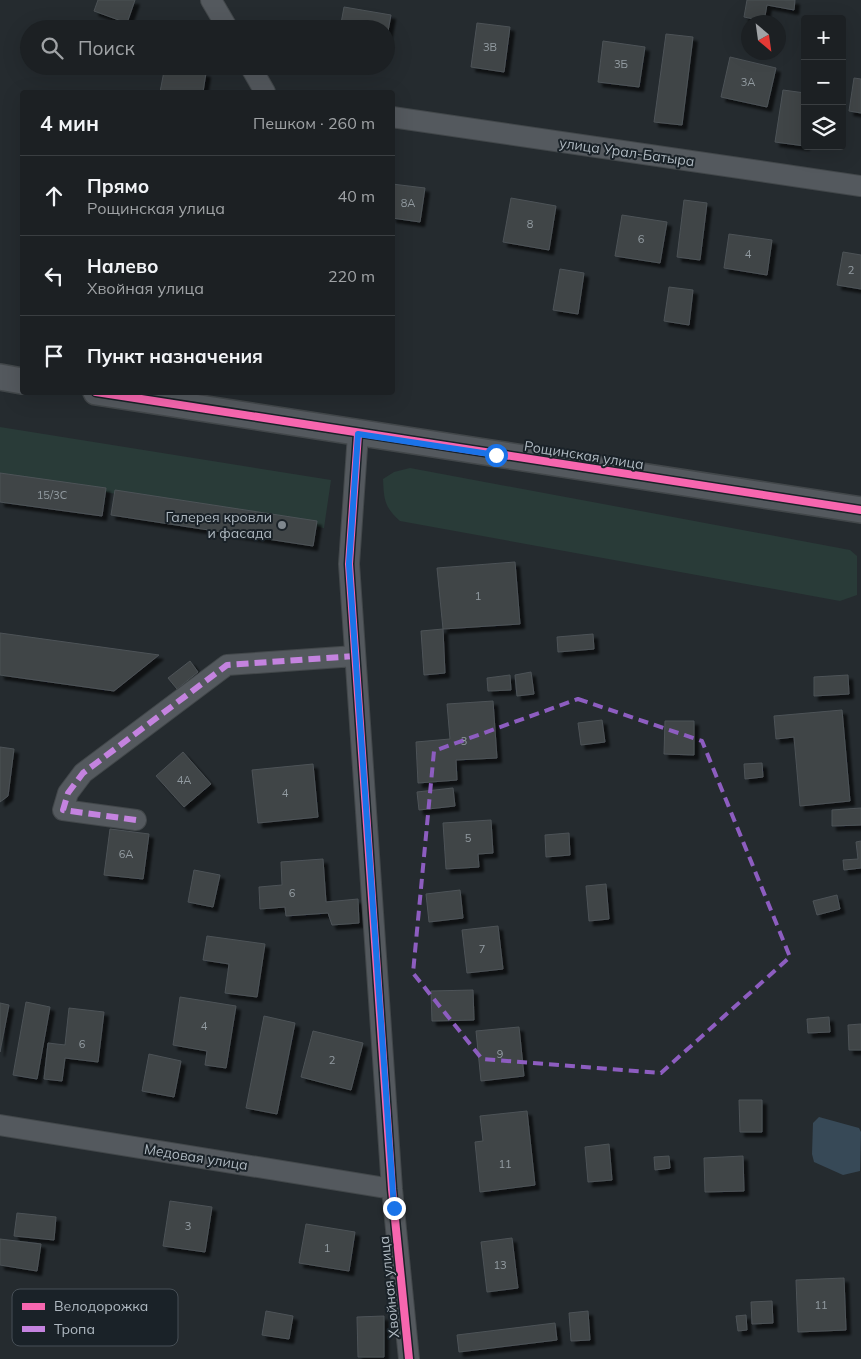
<!DOCTYPE html>
<html lang="ru">
<meta charset="utf-8">
<style>
body{margin:0;font-family:Mulish,sans-serif;background:#25282b;color:#f1f3f6}
.controls{position:absolute;right:15px;top:15px;display:grid;overflow:hidden;border-radius:5px;box-shadow:0 5px 20px #0002}
.controls button{width:45px;height:45px;display:grid;place-items:center;padding:0;border:0;border-bottom:1px solid #3a3e41;background:#1c2023;color:#f1f3f6;font:25px sans-serif}
.compass{position:absolute;left:741px;top:15px;width:45px;height:45px;border-radius:50%;background:#1c2023;box-shadow:0 5px 20px #0002;rotate:151deg}
.stop{position:absolute;width:15px;height:15px;margin:-11px;border:4px solid #1a73e8;border-radius:50%;background:#fff}
.stop.end{background:#1a73e8;border-color:#fff;box-shadow:0 1px 5px #0008}
.list{margin:0;padding:0;list-style:none}
h2{display:flex;justify-content:space-between;align-items:center;height:65px;margin:0;padding:0 20px;font-size:21px}
h2 small{font-size:16px;font-weight:400;color:#a0a3a6}
.list li{display:grid;grid-template-columns:32px 1fr auto;gap:15px;align-items:center;box-sizing:border-box;height:80px;padding:0 20px;border-top:1px solid #3a3e41}
.list b{display:block;font-size:19px;white-space:nowrap}
.list p{margin:0;font-size:16px;white-space:nowrap;color:#a0a3a6}
.list em{font-size:16px;font-style:normal;color:#a0a3a6}
.icon{flex:none;width:28px;height:28px;fill:none;stroke:currentColor;stroke-width:2;stroke-linecap:round;stroke-linejoin:round}
.map{position:relative;flex:none;width:861px;height:1359px;overflow:hidden}
.search{position:absolute;background:#1c2023;box-shadow:0 5px 20px #0002;left:20px;top:20px;width:375px;height:55px;display:flex;align-items:center;gap:12px;box-sizing:border-box;padding:0 18px;border-radius:28px;color:#a0a3a6;font-size:19px}
.panel{position:absolute;background:#1c2023;box-shadow:0 5px 20px #0002;left:20px;top:90px;width:375px;height:305px;border-radius:5px}
.map>svg:first-child{display:block}
.green{fill:#293b38}
.water{fill:#374957}
.building{fill:#3f4447;stroke:#4d5357;filter:url(#shadow)}
.lines{fill:none;stroke-linecap:round;stroke-linejoin:round}
.minor-casing{stroke:#42474a;stroke-width:22}
.tertiary-casing{stroke:#42474a;stroke-width:28}
.minor{stroke:#54595e;stroke-width:20}
.tertiary{stroke:#54595e;stroke-width:25}
.quiet{stroke:#c483df;stroke-width:6;stroke-dasharray:12 6;stroke-linecap:butt}
.cycleway-casing{stroke:#1a2228;stroke-width:11}
.cycleway{stroke:#f766af;stroke-width:8}
.route{stroke:#1a73e8;stroke-width:6}
.marked{fill:none;stroke:#8d5dc0;stroke-width:4;stroke-dasharray:10 6;stroke-linejoin:round}
.poi-dot{fill:#7f878e;stroke:#1a2228;stroke-width:2}
.labels{text-anchor:middle;dominant-baseline:central;stroke-width:4;stroke-linejoin:round;paint-order:stroke}
.number-label{font-size:11px;fill:#939ca2}
.street-label{font-size:14px;fill:#afb9c1;stroke:#1a2228}
.poi-label{font-size:14px;fill:#afb9c1;stroke:#1a2228;text-anchor:end}
.key{fill:#1a2228;stroke:#474f56;stroke-width:1}
.key-label{font-size:14px;fill:#afb9c1}
</style>
<div class="map">
<svg width="861" height="1359" viewBox="0 0 861 1359">
<defs>
<filter id="shadow"><feDropShadow dx="4.5" dy="4.5" stdDeviation="1" flood-color="#0009"/></filter>
</defs>
<rect width="100%" height="100%" fill="#252b2f"/>
<path class="green" d="M0,427l331,53 -7,48 -324,-53z
M410,468l440,82 7,6v39l-17,6 -440,-80c-16,-14 -16,-22 -17,-42l11,-7z"/>
<path class="water" d="M819,1117l40,11 2,4 -1,39 -17,4 -29,-13 -2,-8 1,-31z"/>
<path class="building" d="M98,0h37l-8,23 -33,-12z
M747,0h48l-1,10 -27,-5 -3,16 -20,-4z
M344,7l47,8 -5,27v-13h-46z
M477,23l33,4 -6,45 -33,-5z
M666,34l27,3 -11,88 -28,-3z
M603,41l42,6 -6,40 -41,-5z
M730,57l46,11 -9,39 -46,-10z
M165,66l41,7 -3,19h-43z
M854,78l7,1v34l-12,-2z
M783,90l22,3v53l-30,-4z
M392,184l33,4 -5,34 -28,-4z
M511,198l45,8 -7,44 -46,-8z
M684,200l23,3 -7,57 -23,-3z
M622,215l45,7 -7,41 -45,-7z
M729,234l43,6 -5,35 -43,-7z
M843,252l18,3v34l-24,-4z
M560,269l24,4 -6,41 -25,-4z
M669,287l24,3 -4,35 -25,-4z
M0,473l106,15 -4,28 -102,-14z
M115,490l202,31 -4,25 -202,-31z
M515,562l5,62 -77,5 -6,-61z
M443,629l2,44 -21,2 -3,-44z
M0,633l159,22 -45,36 -114,-16z
M593,634l1,15 -36,3 -1,-15z
M190,661l8,11 -21,17 -9,-11z
M531,672l3,22 -17,2 -2,-21z
M510,675l1,15 -23,1 -1,-13z
M848,675l1,19 -35,2v-19z
M493,701l4,57 -41,2 1,20 -39,3 -2,-41 34,-3 -3,-35z
M842,710l8,91 -50,5 -6,-69 -18,2 -2,-23z
M602,720l3,22 -24,3 -3,-22z
M665,721h29v34l-30,-1z
M0,747l14,2 -6,47 -8,6z
M183,752l28,32 -27,23 -28,-31z
M762,763l1,14 -18,2 -1,-15z
M313,764l5,53 -60,6 -6,-53z
M453,788l2,18 -36,4 -2,-18z
M861,808v17l-29,1v-16z
M491,820l2,33 -15,1 1,13 -33,2 -3,-46z
M110,829l39,5 -6,45 -39,-4z
M569,833l1,22 -24,2 -1,-22z
M861,841v27l-17,2 -1,-10 15,-1 -2,-17z
M323,859l3,43 32,-3 1,24 -27,2 -4,-12 -42,3 -1,-9 -25,2 -1,-22 23,-2 -1,-23z
M194,870l26,5 -7,32 -25,-5z
M606,884l3,35 -20,2 -3,-35z
M460,890l3,28 -34,4 -3,-28z
M837,895l3,14 -23,6 -4,-14z
M498,926l5,43 -36,4 -5,-43z
M207,936l58,8 -8,53 -32,-4 4,-29 -26,-4z
M473,990l1,30 -42,1 -1,-30z
M180,997l56,9 -10,62 -21,-3 2,-14 -34,-6z
M26,1002l24,5 -13,72 -24,-4z
M0,1003l9,2 -9,47z
M69,1008l35,4 -6,50 -33,-4 -3,23 -18,-2 4,-36 17,2z
M264,1016l31,7 -18,91 -31,-6z
M829,1017l1,15 -22,1 -1,-14z
M861,1024v26h-12l-1,-25z
M519,1027l5,49 -43,5 -5,-50z
M313,1031l50,12 -12,47 -50,-13z
M149,1054l32,7 -7,36 -32,-6z
M739,1100h23v32h-22z
M527,1111l8,74 -55,7 -5,-50 8,-1 -3,-25z
M609,1144l3,36 -24,2 -3,-35z
M669,1156l1,12 -15,2 -1,-13z
M743,1156l1,35 -39,1 -1,-34z
M170,1201l42,6 -7,45 -42,-6z
M17,1213l39,4 -2,23 -40,-4z
M306,1224l49,8 -6,39 -50,-8z
M512,1238l6,50 -31,4 -6,-50z
M0,1239l41,5 -4,27 -37,-6z
M844,1278l2,52 -48,2 -2,-52z
M772,1301l1,22 -21,1 -1,-22z
M266,1311l27,5 -4,23 -27,-4z
M588,1311l2,29 -19,1 -2,-28z
M746,1315l1,15 -9,1 -2,-15z
M384,1316v41h-26l-1,-40z
M555,1323l2,17 -98,12 -2,-17z"/>
<g class="lines">
<g class="minor-casing">
<path id="minor" d="M211,0l17,29
M250,66l15,26
M392,117l469,69
M358,434l-9,130 43,625 17,170
M136,820l-73,-10 5,-17 15,-20 144,-108 128,-9
M0,1125l392,64"/>
</g>
<g class="tertiary-casing">
<path id="tertiary" d="M0,377l22,4
M96,392l765,118"/>
</g>
<use href="#minor" class="minor"/>
<use href="#tertiary" class="tertiary"/>
<path class="quiet" d="M136,820l-73,-10 5,-17 15,-20 144,-108 128,-9"/>
<g class="cycleway-casing">
<path id="cycleway" d="M96,392l765,118
M358,434l-9,130 43,625 17,170"/>
</g>
<use href="#cycleway" class="cycleway"/>
</g>
<g class="lines">
<path class="route" d="M394,1208l-45,-644 9,-130 138,21"/>
</g>
<path class="marked" d="M578,699l124,42 88,216 -129,116 -179,-14 -69,-86 21,-222z"/>
<circle class="poi-dot" cx="282" cy="525" r="5"/>
<g class="labels">
<g class="number-label">
<text x="490" y="47">3В</text>
<text x="621" y="64">3Б</text>
<text x="748" y="82">3А</text>
<text x="408" y="203">8А</text>
<text x="530" y="224">8</text>
<text x="641" y="239">6</text>
<text x="748" y="254">4</text>
<text x="851" y="270">2</text>
<text x="52" y="495">15/3С</text>
<text x="478" y="596">1</text>
<text x="464" y="741">3</text>
<text x="184" y="780">4А</text>
<text x="285" y="793">4</text>
<text x="468" y="838">5</text>
<text x="126" y="854">6А</text>
<text x="292" y="893">6</text>
<text x="482" y="949">7</text>
<text x="204" y="1026">4</text>
<text x="82" y="1044">6</text>
<text x="500" y="1054">9</text>
<text x="332" y="1060">2</text>
<text x="505" y="1164">11</text>
<text x="188" y="1226">3</text>
<text x="327" y="1248">1</text>
<text x="500" y="1265">13</text>
<text x="821" y="1305">11</text>
</g>
<g class="street-label">
<text transform="translate(627 152) rotate(8)">улица Урал-Батыра</text>
<text transform="translate(584 455) rotate(9)">Рощинская улица</text>
<text transform="translate(196 1157) rotate(9)">Медовая улица</text>
<text transform="translate(389 1287) rotate(-96)">Хвойная улица</text>
</g>
<g class="poi-label">
<text x="272" y="517">Галерея кровли<tspan x="272" dy="16">и фасада</tspan></text>
</g>
</g>
<rect x="12" y="1289" width="166" height="57" rx="8" class="key"/>
<rect x="22" y="1303" width="23" height="7" fill="#f766af"/>
<rect x="22" y="1326" width="23" height="6" fill="#c483df"/>
<g class="key-label">
<text x="54" y="1311">Велодорожка</text>
<text x="54" y="1334">Тропа</text>
</g>
</svg>
<div class="controls">
<button>+</button>
<button>−</button>
<button><svg class="icon" aria-label="layers" viewBox="0 0 24 24"><path d="M12 4l9 5-9 5-9-5zM3 14l9 5 9-5"/></svg></button>
</div>
<svg class="compass" viewBox="-18 -18 36 36"><path d="M0-13l5 13h-10z" fill="#e53935"/><path d="M0 13l5-13h-10z" fill="#a0a3a6"/></svg>
<div class="stop" style="left:496px;top:455px"></div>
<div class="stop end" style="left:394px;top:1208px"></div>
<div class="search"><svg class="icon" aria-label="search" viewBox="0 0 24 24"><circle cx="10" cy="10" r="6"/><path d="M15 15l6 6"/></svg>Поиск</div>
<section class="panel">
<h2>4 мин<small>Пешком · 260 m</small></h2>
<ul class="list">
<li><svg class="icon" aria-label="ahead" viewBox="0 0 24 24"><path d="M12 20V5M6 11l6-6 6 6"/></svg><div><b>Прямо</b><p>Рощинская улица</p></div><em>40 m</em></li>
<li><svg class="icon" aria-label="left" viewBox="0 0 24 24"><path d="M17 20v-9H6M10 6l-5 5 5 5"/></svg><div><b>Налево</b><p>Хвойная улица</p></div><em>220 m</em></li>
<li><svg class="icon" aria-label="arrive" viewBox="0 0 24 24"><path d="M6 21V4h12l-3 4 3 4H6"/></svg><div><b>Пункт назначения</b></div></li>
</ul>
</section>
</div>
